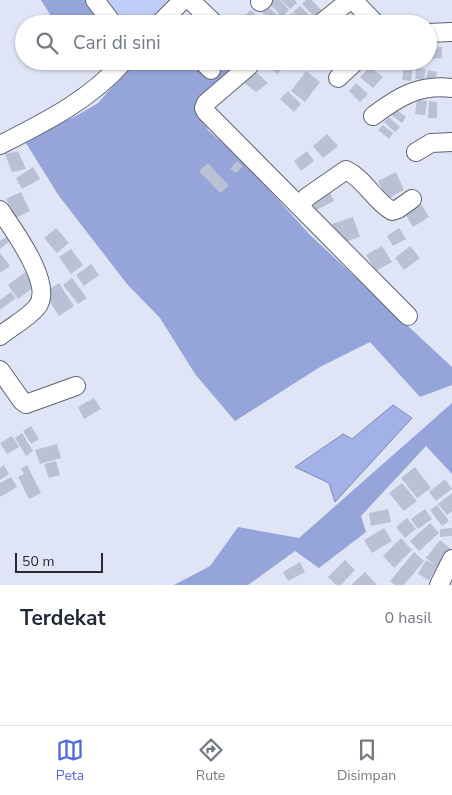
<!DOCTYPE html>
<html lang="id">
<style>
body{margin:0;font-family:"Nunito Sans",sans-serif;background:#f6f6f7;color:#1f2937}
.scale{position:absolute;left:15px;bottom:12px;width:88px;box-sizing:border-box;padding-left:5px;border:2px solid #272930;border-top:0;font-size:14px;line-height:18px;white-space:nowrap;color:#272930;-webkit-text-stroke:4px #dfe5f7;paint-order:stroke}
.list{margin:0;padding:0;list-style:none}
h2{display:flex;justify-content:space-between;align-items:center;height:65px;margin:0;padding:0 20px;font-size:21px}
h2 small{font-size:16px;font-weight:400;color:#747a83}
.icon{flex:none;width:28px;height:28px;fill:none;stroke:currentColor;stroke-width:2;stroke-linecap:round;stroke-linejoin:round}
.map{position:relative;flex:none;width:452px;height:585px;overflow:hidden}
.search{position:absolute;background:#fff;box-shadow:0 1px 4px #0004;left:15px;right:15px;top:15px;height:55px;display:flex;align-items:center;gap:12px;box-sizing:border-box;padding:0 18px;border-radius:28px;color:#747a83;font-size:19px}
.sheet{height:140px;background:#fff}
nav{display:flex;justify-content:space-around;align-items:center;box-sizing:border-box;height:70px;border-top:1px solid #e0e1e3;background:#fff;font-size:14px;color:#747a83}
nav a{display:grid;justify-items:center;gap:2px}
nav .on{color:#5167dc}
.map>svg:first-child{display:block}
.green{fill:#c0cdf7}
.forest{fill:#95a5da}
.water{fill:#a2b2e8;stroke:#7d89b1}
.building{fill:#bbc1d4}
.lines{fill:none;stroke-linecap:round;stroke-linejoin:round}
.minor-casing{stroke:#5f6474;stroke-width:20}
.minor{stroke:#fff;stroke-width:18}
</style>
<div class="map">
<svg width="452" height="585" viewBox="0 0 452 585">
<rect width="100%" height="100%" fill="#dfe5f7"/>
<path class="green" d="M104,0h67l-23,24h-24z"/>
<path class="forest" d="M41,0h47l18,24h-50z
M135,61h107l-44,48 10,21 38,34 64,71 142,132v18l-32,12 -50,-55 -50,25 -85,54 -40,-47 -35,-56 -33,-34 -68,-88 -35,-56 52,-24 22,-13z
M452,403v71l-26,-28 -65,70 5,16 -47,36 -24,-17 -47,34h-74l36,-19 28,-39 61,11z"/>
<path class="water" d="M393,405l19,13 -77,84 -6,-19 -34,-16 48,-33 9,5z"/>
<path class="building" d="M272,0h8l9,10 -7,7 -13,-14z
M281,0h14l2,3 -7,6z
M306,0h6l10,11 -6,7 -14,-14z
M267,5l13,13 -5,6 -14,-13z
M300,6l13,13 -4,5h-5l-11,-12z
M251,10l9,10 -5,4h-17l-1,-2z
M292,13l11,11h-13l-5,-5z
M44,15l6,9h-20z
M442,47v11l-14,1v-11z
M267,61h22l-12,13 -11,-11z
M404,66l9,1 -2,14 -9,-1z
M370,67l13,10 -10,11 -13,-11z
M416,68l10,1 -2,11 -9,-1z
M253,69l15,14 -12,9 -14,-11z
M428,70l9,2 -2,8 -9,-2z
M306,71l14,11 -15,20 -14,-11z
M356,83l12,11 -8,8 -11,-11z
M288,91l13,13 -7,8 -14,-13z
M417,100l10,1 -2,14 -10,-1z
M429,101l8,1v16h-9z
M396,109l10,8 -4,6 -11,-8z
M389,117l11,10 -5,5 -11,-10z
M383,125l10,8 -4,6 -11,-9z
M327,134l11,12 -15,12 -10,-12z
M18,151l8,18 -14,3 -7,-18z
M307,151l7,10 -13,10 -7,-10z
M237,161l6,5 -7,7 -6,-4z
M208,163l21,23 -9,7 -21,-22z
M33,167l7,12 -18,10 -6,-11z
M396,172l8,18 -17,9 -9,-18z
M328,189l6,12 -18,9 -6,-12z
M21,192l9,19 -14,7 -10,-19z
M420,202l9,15 -16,10 -9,-15z
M353,217l7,20 -21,7 -7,-20z
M56,228l13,15 -12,10 -13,-15z
M399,228l7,11 -13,7 -6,-10z
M8,236l3,4 -11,9v-8z
M382,246l10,16 -16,9 -10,-16z
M410,246l10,12 -16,12 -9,-12z
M71,249l12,16 -12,9 -12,-17z
M0,253l10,13 -10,7z
M91,264l8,11 -15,11 -8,-11z
M25,272l10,14 -17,13 -10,-14z
M72,278l15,20 -9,6 -15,-19z
M59,283l15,23 -15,10 -15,-23z
M11,292l5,6 -16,12v-10z
M94,398l7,11 -17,10 -6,-12z
M31,426l8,13 -8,5 -8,-13z
M22,433l11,18 -7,5 -11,-18z
M12,436l7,11 -12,7 -7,-11z
M57,444l4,14 -21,6 -5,-14z
M56,461l4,14 -11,3 -5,-14z
M4,465l5,9 -9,6v-12z
M27,465l14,28 -12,6 -11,-22 6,-3 -3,-5z
M415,467l16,21 -14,10 -16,-20z
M11,477l6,10 -17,10v-14z
M445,479l7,10 -16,12 -7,-9z
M402,483l15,18 -13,10 -15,-18z
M452,493v18l-5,4 -9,-11z
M437,505l12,16 -7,5 -12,-16z
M388,509l3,13 -20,4 -2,-13z
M425,509l7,10 -14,10 -7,-10z
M407,518l9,11 -11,9 -9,-11z
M430,523l9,10 -20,18 -9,-10z
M384,528l8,13 -20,12 -8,-13z
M452,528v8l-12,1v-8z
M401,538l11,12 -18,18 -11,-12z
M440,540l12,10 -13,18 -13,-10z
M414,552l10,9 -20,24h-9l-5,-4z
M345,560l10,10 -14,15h-5l-8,-8z
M426,560l11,6 -8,14 -11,-6z
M300,562l5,10 -17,9 -5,-9z
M365,572l12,13h-26z"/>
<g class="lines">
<g class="minor-casing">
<path id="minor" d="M95,0l18,24
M190,0l25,24
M353,0l23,24
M260,2l3,-2
M159,24l24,-24
M320,24l30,-24
M428,33l24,-1
M202,61l9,9
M250,61l-1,5 -43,37 -2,5 2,4 202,204
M338,78l18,-17
M373,116c25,-19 46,-32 79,-28
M0,145c45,-23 90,-45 124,-84
M416,152l15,-9 21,-1
M300,205l7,-8 39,-27c19,9 28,31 46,41l6,-2 14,-10
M0,210c12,18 55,75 37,97 -9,11 -26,20 -37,29
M0,370l22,31 4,3 50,-18
M439,585l13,-26"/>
</g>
<use href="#minor" class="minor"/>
</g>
</svg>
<div class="scale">50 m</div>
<div class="search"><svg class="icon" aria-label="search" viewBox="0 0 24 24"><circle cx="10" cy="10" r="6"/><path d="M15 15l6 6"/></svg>Cari di sini</div>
</div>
<section class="sheet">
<h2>Terdekat<small>0 hasil</small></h2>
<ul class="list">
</ul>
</section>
<nav>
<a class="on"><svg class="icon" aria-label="map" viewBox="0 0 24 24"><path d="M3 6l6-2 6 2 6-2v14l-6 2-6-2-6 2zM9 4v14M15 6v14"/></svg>Peta</a>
<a><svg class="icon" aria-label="directions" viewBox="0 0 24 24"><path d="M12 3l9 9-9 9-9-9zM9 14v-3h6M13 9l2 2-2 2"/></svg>Rute</a>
<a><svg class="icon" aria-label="saved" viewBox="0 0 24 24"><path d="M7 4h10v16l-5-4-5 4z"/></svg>Disimpan</a>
</nav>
